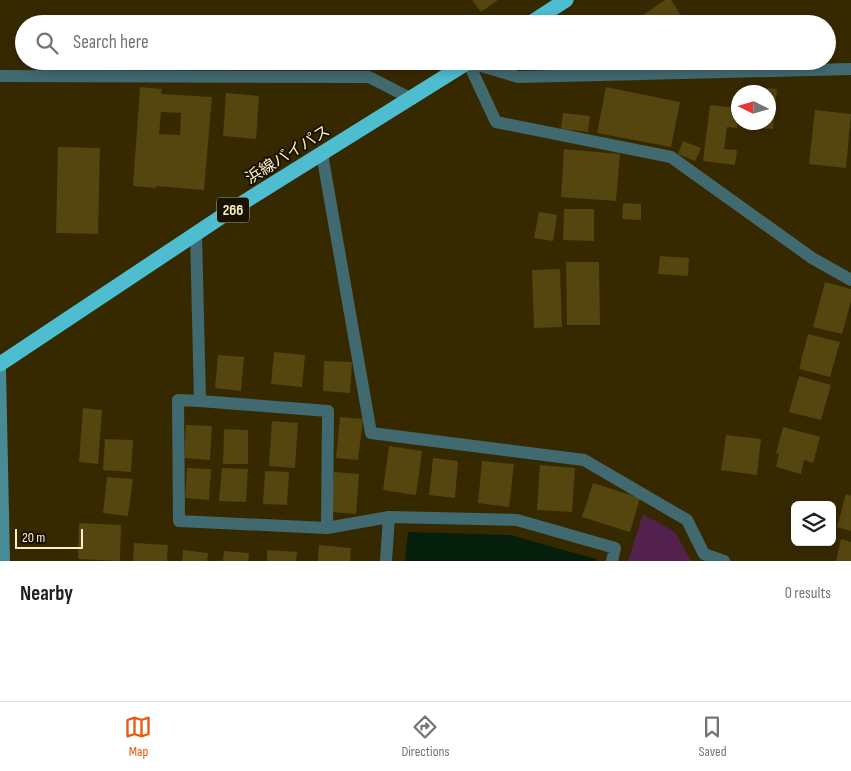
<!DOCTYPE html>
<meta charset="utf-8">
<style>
body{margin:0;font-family:"Sofia Sans Condensed","Noto Sans JP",sans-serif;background:#f2f2f2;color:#202124}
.controls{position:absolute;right:15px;bottom:15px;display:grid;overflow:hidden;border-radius:8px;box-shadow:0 2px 8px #0003}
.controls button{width:45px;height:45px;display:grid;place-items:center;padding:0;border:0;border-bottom:1px solid #e0e0e0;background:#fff;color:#202124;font:25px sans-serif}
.compass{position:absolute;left:731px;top:85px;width:45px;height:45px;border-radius:50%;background:#fff;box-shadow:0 2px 8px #0003;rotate:275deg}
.scale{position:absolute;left:15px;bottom:12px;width:68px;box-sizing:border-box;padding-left:5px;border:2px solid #faedc7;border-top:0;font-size:14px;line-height:18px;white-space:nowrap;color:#faedc7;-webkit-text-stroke:4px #1a1200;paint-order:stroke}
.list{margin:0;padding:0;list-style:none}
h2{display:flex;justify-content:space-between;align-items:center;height:65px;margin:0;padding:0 20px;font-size:21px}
h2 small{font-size:16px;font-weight:400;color:#757577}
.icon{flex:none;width:28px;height:28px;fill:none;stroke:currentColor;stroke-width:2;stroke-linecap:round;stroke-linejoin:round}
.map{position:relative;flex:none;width:851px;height:561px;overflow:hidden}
.search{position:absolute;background:#fff;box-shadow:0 2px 8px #0003;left:15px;right:15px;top:15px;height:55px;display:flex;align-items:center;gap:12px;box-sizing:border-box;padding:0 18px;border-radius:28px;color:#757577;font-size:19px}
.sheet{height:140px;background:#fff}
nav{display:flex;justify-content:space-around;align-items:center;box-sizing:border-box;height:70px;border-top:1px solid #e0e0e0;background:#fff;font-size:14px;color:#757577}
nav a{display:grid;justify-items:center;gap:2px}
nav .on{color:#ea580c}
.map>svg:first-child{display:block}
.green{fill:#52214e}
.water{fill:#051f0d}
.building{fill:#55450e;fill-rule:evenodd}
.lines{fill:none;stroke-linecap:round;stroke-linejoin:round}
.street{stroke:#416970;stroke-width:12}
.secondary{stroke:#488b97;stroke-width:12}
.highway{stroke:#4ebdd0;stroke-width:15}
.labels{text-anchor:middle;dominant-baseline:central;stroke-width:4;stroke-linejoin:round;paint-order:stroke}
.shield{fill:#1a1200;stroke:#b7ab8b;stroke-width:1}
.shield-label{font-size:15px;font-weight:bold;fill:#faedc7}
.street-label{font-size:16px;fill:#faedc7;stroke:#1a1200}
</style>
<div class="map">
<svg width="851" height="561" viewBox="0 0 851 561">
<rect width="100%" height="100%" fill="#362900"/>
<path class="green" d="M643,514l32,18 16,29h-63z"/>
<path class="water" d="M408,532l102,3 86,24v2h-191z"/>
<path class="building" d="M472,0h26l-17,12z
M665,0h6l16,24h-57z
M641,61h13l-9,6z
M747,86l30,3 -4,40 -30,-3v-4h25v-30h-22z
M140,87l22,2 -1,5 51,3 -8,93 -48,-4v2l-23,-2zM161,112l20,1 -1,22 -21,-1z
M606,87l74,15 -9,45 -74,-14z
M226,93l33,3 -3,43 -33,-3z
M710,105l28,3 -1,20 -10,-1 -3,22 13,1 -2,15 -32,-4z
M815,110l36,4 -5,54 -37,-4z
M563,113l27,3 -2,16 -27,-3z
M683,141l18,7 -6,13 -17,-7z
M58,147l42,1 -2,86 -42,-1z
M564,149l56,5 -4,47 -55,-4z
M623,203l18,1v16l-19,-1z
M564,209h30v32l-31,-1z
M539,212l18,3 -4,26 -19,-3z
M660,256l29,2 -1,18 -30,-2z
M566,262h33l1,63h-33z
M560,269l2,58 -28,1 -2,-58z
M825,282l26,7v12l-9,33 -29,-7z
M808,334l32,8 -10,35 -31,-8z
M274,352l31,3 -3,32 -31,-3z
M218,355l26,2 -3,34 -26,-3z
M324,361l28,1 -2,31 -27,-2z
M799,376l32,9 -10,35 -32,-8z
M83,408l19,2 -4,54 -19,-2z
M340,417l23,2 -5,41 -22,-2z
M272,421l26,2 -3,45 -26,-2z
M186,425l26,1 -2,34 -26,-2z
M783,427l37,10 -7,26 -9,-3 -3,14 -25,-7 3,-13 -3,-1z
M224,429l24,1v34h-25z
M726,435l35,4 -4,36 -36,-5z
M105,439l28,1 -2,32 -28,-2z
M389,446l33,5 -6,44 -33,-5z
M433,458l25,3 -3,37 -26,-3z
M482,461l32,3 -5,43 -31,-4z
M540,465l35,3 -3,44 -35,-2z
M187,468l24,1 -2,31 -24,-2z
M222,468l26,1 -2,33 -27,-1z
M265,471l24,1 -2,33 -24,-1z
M334,472l25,2 -3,40 -25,-2z
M107,477l26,2 -5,37 -25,-3z
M593,483l47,15 -10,34 -48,-15z
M846,494l5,2v35l-14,-4z
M79,523l42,2 -1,36 -42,-2z
M841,539l10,3v19h-15z
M134,543l34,2 -1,16h-34z
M319,545l32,3 -1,13h-32z
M183,550l25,3 -1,8h-25z
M267,550l30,2 -1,9h-29z
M224,551l25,2 -1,8h-25z"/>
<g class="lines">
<path class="street" d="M851,69l-333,8 -50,-15 28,60 175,35 141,101 39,22
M0,76l369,1 43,22
M322,154l49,279 213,27 103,60 17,34 20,7
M196,234l4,167 -22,-1 1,121 148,7 1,-117 -128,-10
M389,517l128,3 98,28 -3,13
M327,528l62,-11 -3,44"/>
<path class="secondary" d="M0,370l4,191"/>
<path class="highway" d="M529,24l37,-24
M0,364l236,-157 234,-146"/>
</g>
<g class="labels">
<rect class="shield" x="217" y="197.5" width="32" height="25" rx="4"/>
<g class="shield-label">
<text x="233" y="210">266</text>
</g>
<g class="street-label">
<text transform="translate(288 155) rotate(-32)">浜線バイパス</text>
</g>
</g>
</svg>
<div class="controls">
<button><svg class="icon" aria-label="layers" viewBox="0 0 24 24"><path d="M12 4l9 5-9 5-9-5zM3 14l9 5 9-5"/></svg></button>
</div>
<svg class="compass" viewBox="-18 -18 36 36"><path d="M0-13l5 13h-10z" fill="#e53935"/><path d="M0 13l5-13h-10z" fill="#757577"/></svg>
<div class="scale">20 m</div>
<div class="search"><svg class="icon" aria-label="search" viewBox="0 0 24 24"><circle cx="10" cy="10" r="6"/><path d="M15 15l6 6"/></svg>Search here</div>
</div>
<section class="sheet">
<h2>Nearby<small>0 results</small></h2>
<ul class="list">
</ul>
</section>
<nav>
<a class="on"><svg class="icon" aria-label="map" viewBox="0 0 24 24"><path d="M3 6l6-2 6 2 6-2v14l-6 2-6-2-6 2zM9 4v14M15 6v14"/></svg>Map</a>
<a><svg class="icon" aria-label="directions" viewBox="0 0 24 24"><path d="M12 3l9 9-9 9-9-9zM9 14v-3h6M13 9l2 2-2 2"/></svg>Directions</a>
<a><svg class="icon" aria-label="saved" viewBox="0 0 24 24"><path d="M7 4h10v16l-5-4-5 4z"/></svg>Saved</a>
</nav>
